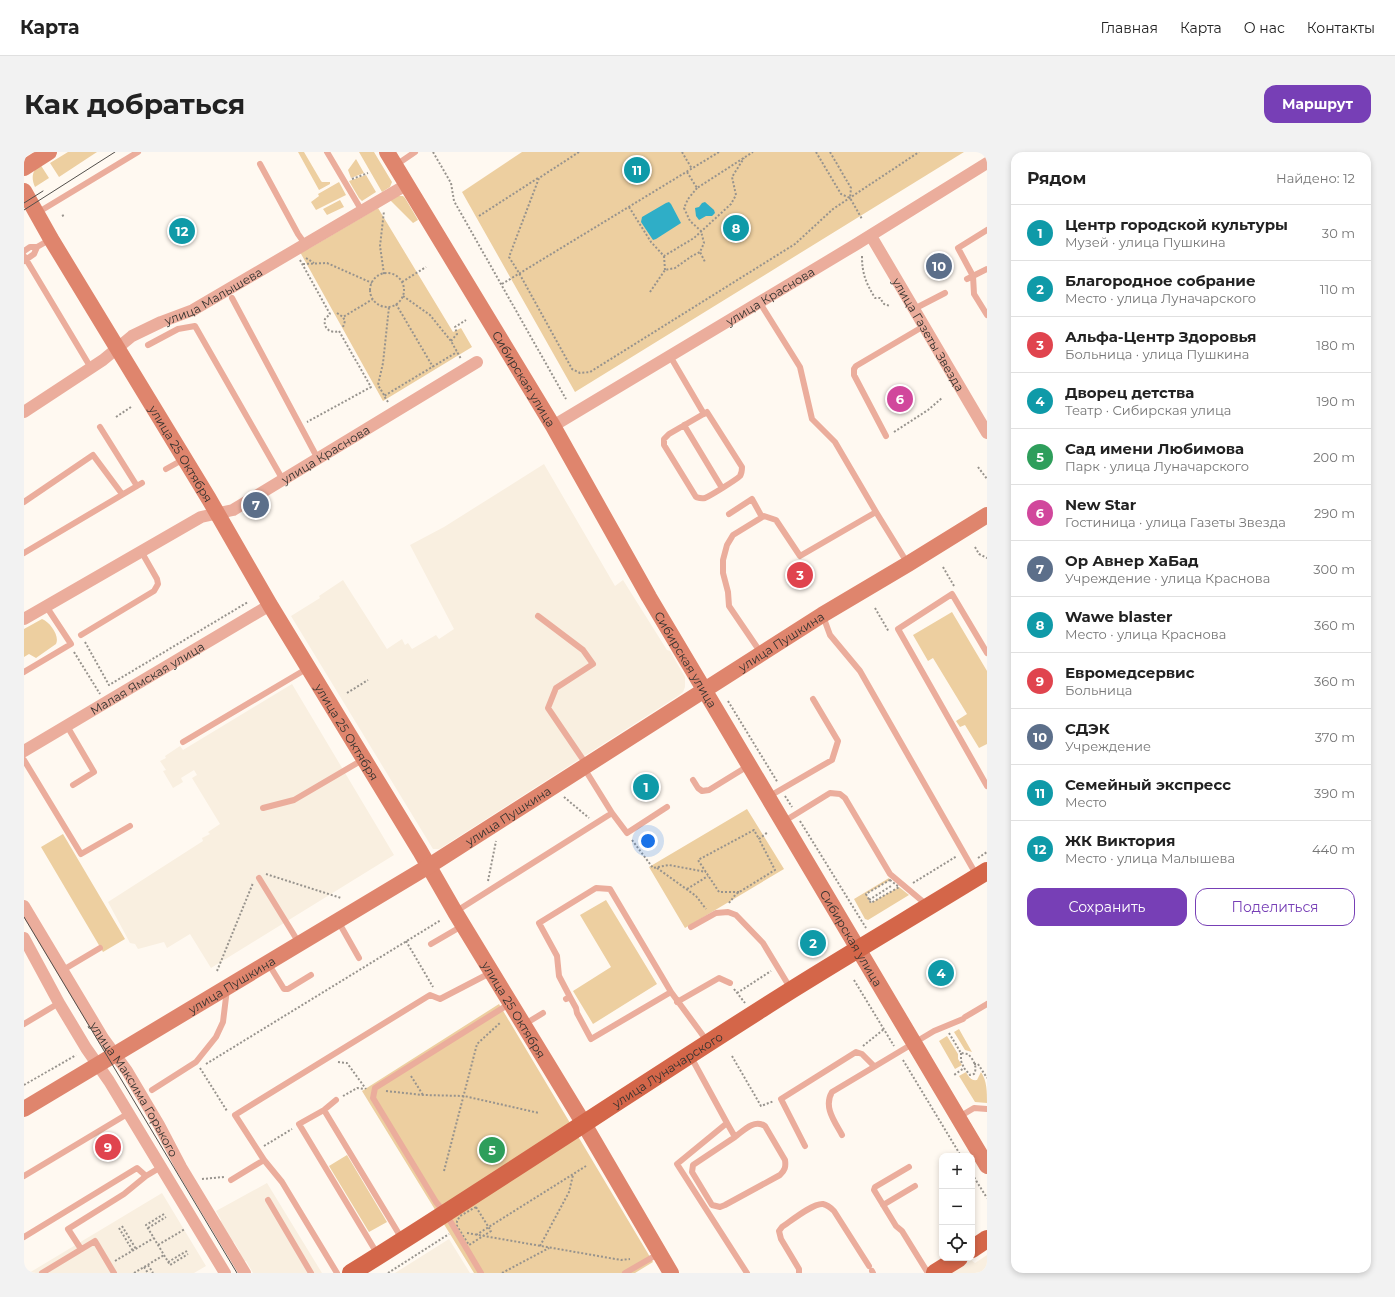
<!DOCTYPE html>
<html lang="ru">
<meta charset="utf-8">
<style>
body{margin:0;font-family:Montserrat,sans-serif;background:#f2f2f2;color:#222}
.controls{position:absolute;right:12px;bottom:12px;display:grid;overflow:hidden;border-radius:8px;box-shadow:0 2px 6px #0003}
.controls button{width:36px;height:36px;display:grid;place-items:center;padding:0;border:0;border-bottom:1px solid #e0e0e0;background:#fff;color:#222;font:20px sans-serif}
.you{position:absolute;left:624px;top:689px;width:14px;height:14px;margin:-10px;border:3px solid #fff;border-radius:50%;background:#1a73e8;box-shadow:0 0 0 6px #1a73e833}
.badge{display:grid;place-items:center;width:26px;height:26px;border-radius:50%;background:#773fb6;color:#fff;font-size:13px;font-weight:700}
.pin{position:absolute;translate:-50% -50%;border:2px solid #fff;box-shadow:0 1px 4px #0006}
.list{margin:0;padding:0;list-style:none}
h2{display:flex;justify-content:space-between;align-items:center;height:52px;margin:0;padding:0 16px;font-size:17px}
h2 small{font-size:13px;font-weight:400;color:#767676}
.list li{display:grid;grid-template-columns:26px 1fr auto;gap:12px;align-items:center;box-sizing:border-box;height:56px;padding:0 16px;border-top:1px solid #e0e0e0}
.list b{display:block;font-size:15px;white-space:nowrap}
.list p{margin:0;font-size:13px;white-space:nowrap;color:#767676}
.list em{font-size:13px;font-style:normal;color:#767676}
.actions{display:flex;gap:8px;padding:12px 16px}
.actions a{flex:1;padding:9px 0;border:1px solid #773fb6;border-radius:12px;text-align:center;font-size:14px;color:#773fb6}
.actions .main{background:#773fb6;color:#fff}
.icon{flex:none;width:22px;height:22px;fill:none;stroke:currentColor;stroke-width:2;stroke-linecap:round;stroke-linejoin:round}
.map{position:relative;flex:none;width:963px;height:1121px;overflow:hidden;border-radius:12px}
header{display:flex;align-items:center;gap:24px;box-sizing:border-box;height:56px;padding:0 20px;background:#fff;border-bottom:1px solid #e0e0e0}
header strong{font-size:19px}
nav{display:flex;gap:22px;margin-inline-start:auto;font-size:14px}
.intro{display:flex;align-items:center;justify-content:space-between;box-sizing:border-box;height:96px;padding:0 24px}
h1{margin:0;font-size:28px}
.button{padding:10px 18px;border-radius:12px;background:#773fb6;color:#fff;font-size:14px;font-weight:700}
main{display:flex;gap:24px;padding:0 24px}
aside{flex:1;background:#fff;border-radius:12px;box-shadow:0 2px 6px #0003}
.map>svg:first-child{display:block}
.built{fill:#f9efe0}
.green{fill:#edcfa0}
.water{fill:#2faec7}
.lines{fill:none;stroke-linecap:round;stroke-linejoin:round}
.path{stroke:#97938d;stroke-width:2;stroke-dasharray:2 2;stroke-linecap:butt}
.lane{stroke:#ebad9c;stroke-width:6}
.street{stroke:#ebad9c;stroke-width:12}
.secondary{stroke:#df856d;stroke-width:16}
.primary{stroke:#d46649;stroke-width:18}
.tram{stroke:#524f4b;stroke-width:1}
.labels{text-anchor:middle;dominant-baseline:central;stroke-width:4;stroke-linejoin:round;paint-order:stroke}
.street-label{font-size:12px;fill:#34322e;stroke:#fff}
</style>
<header>
<strong>Карта</strong>
<nav><a>Главная</a><a>Карта</a><a>О нас</a><a>Контакты</a></nav>
</header>
<div class="intro"><h1>Как добраться</h1><a class="button">Маршрут</a></div>
<main>
<div class="map">
<svg width="963" height="1121" viewBox="0 0 963 1121">
<rect width="100%" height="100%" fill="#fff9f1"/>
<path class="built" d="M520,312l71,122 8,-6 44,70 3,1 15,26v10l-2,5 -5,4 -237,152 -2,1h-6l-142,-233 29,-18 -1,-2 24,-16 44,69 15,-10 3,6 3,-2 4,6 24,-14 3,4 15,-10 -44,-84 34,-18z
M268,532l102,171 -183,113 -21,-34 -23,14 -3,-6 -26,7 -3,-5 -5,-1 -22,-41 95,-61 -1,-3 8,-4 -2,-2 12,-8 -28,-46 5,-3 -3,-5 -13,8 2,4 -10,6 -10,-17 3,-1 -6,-9 6,-3 -1,-2 15,-10 3,4z
M243,1031l55,90h-69l-7,-12 -5,1 -4,-7 3,-3 -6,-10h-5l-11,-19 3,-3 -5,-9z
M138,1041l44,73 -12,7h-165z
M425,1087l21,34h-75z
M963,1103v18h-36l20,-13 4,3z"/>
<path class="green" d="M44,0h29l-38,25 -9,-14z
M274,0h6l17,29 1,1h8v2l-11,6z
M335,0h15l18,30 -2,5 -8,5z
M498,0h442l-389,240 -113,-200z
M332,7l8,14 -13,5 -3,-8z
M16,12l9,14 -14,9c-4,-9 -3,-16 5,-23z
M342,23l10,17 -14,9 -3,-3 -10,-17z
M315,30l7,13 -30,15 -5,-8 8,-6 -1,-2z
M373,44h6l2,2 13,22 -5,3 -23,-23z
M316,48l4,7 -17,8 -4,-6z
M354,56l75,124 8,-4 11,19 -89,54 -83,-149 10,-4z
M928,460l35,59v73l-8,4 -14,-23 -5,2 -4,-6 11,-7 -34,-56 -5,3 -15,-26z
M18,467c8,3 18,17 14,25l-20,14 -7,-4 -5,3v-28z
M723,657l37,60 -99,59 -36,-61z
M39,682l62,105 -22,13 -62,-105z
M865,726l1,2 -24,14 5,9 28,-16 10,8 -41,25 -3,-1 -11,-20z
M582,748l51,84 -64,40 -20,-33 38,-24 -31,-52z
M475,852l154,258 -18,11h-161l-112,-182z
M935,877l13,23 -7,-2 -11,-18z
M923,884l11,18v5l4,6 -7,4 -16,-28z
M942,920c3,5 5,9 11,8l4,-8c6,9 6,20 6,31l-12,-1 -16,-26z
M323,1003l40,67 -18,10 -40,-66z"/>
<path class="water" d="M645,50l2,2 10,19 -25,16 -3,1 -12,-18 1,-5 24,-14z
M681,50l9,8 1,3 -3,3h-6l-7,4 -3,-4 -1,-8 4,-1 3,-4z"/>
<g class="lines">
<path class="path" d="M409,0l18,31 3,18 112,198
M555,0l-40,26 -30,79 10,16 53,96 8,4 10,-1 205,-128 38,-35 86,-57
M658,0l10,17
M792,0l25,42 9,4 12,21
M806,0l21,36 -1,10
M663,20l10,16 56,-36
M328,27l16,-6
M673,36l-9,11 -4,9 6,13 11,10 3,12 -4,9 5,10
M605,55l22,35 13,14 30,-18 37,-34 5,-9 -4,-18 12,-19
M38,64l2,-1
M455,64l59,-38
M640,104l1,14
M838,104c0,18 4,27 13,42h5l4,6 6,2
M282,106l8,5
M276,108l30,54 -5,5c-2,9 5,15 14,12l32,56 -64,35
M279,112l24,-1 45,20
M346 138a17 17 0 1 1 34 0a17 17 0 1 1-34 0Z
M360,122l-4,-28 4,-35
M378,130l24,-15
M478,132l217,-132
M626,140l15,-22 10,-2 17,-12 8,-4
M379,144l27,19 21,26 10,18
M372,152l37,63
M313,161l6,4
M319,175l2,-6 -2,-4 30,-18
M427,189l6,-7 -2,-7 11,-7
M360,243l-6,-10 5,-22 6,-56
M364,250l-4,-6 73,-44
M92,265l15,-10
M870,280l34,-22 14,-12
M954,315l9,12
M951,395l4,7 8,4
M919,415l11,19
M851,456l14,24
M61,490l24,43 139,-83
M50,500l26,42
M323,541l21,-13
M704,549l50,82
M761,644l7,11
M540,645l25,21
M776,669l66,107
M608,688l21,28 16,-3 37,7
M954,706l9,-6
M633,716l39,28 10,13
M242,722l75,24
M866,728l9,7 -28,16 -5,-9z
M464,729l8,-40
M889,731l44,-27
M663,737l21,-13
M715,740h-20l-21,-32 56,-30 5,9
M845,748l22,-14
M705,751l7,-9 39,-24 -16,-31 9,-7
M382,789l27,46
M193,819l36,-88
M830,828l40,66
M710,837l11,14
M713,841l34,-22
M925,881l12,20 7,1c5,5 10,13 6,20l-4,1 -6,-7 -10,7
M839,894l21,-17
M937,901v8l3,7
M708,904l29,50 13,-5
M879,908l58,96
M314,910l9,1 19,26
M182,912l235,-144
M950,912h4l9,14
M176,916l27,43
M387,924l12,19
M0,933l52,-30
M362,939l37,4 41,1 75,17
M319,944l14,-8 7,1
M240,994l28,-17
M420,1019l33,-127 24,-22
M948,1022l15,24
M178,1027l22,-2
M452,1055l15,24 -22,14 -12,-19v-5l3,-5z
M140,1062l-18,11 24,40 18,-11
M98,1074l14,23
M95,1076l14,23
M124,1076l18,-11
M443,1081l154,27 9,-1
M452,1083l110,-69
M134,1093l27,-16
M516,1094l29,-54 4,-17
M91,1109l39,-23
M144,1110l19,-11
M124,1113l5,8
M120,1115l4,6
M110,1121l30,-18
M364,1121l61,-39
M478,1121l47,-25"/>
<path class="lane" d="M303,0l35,59
M236,12l38,70 7,10
M372,13l19,-13
M13,61l101,-61
M0,99l6,-4h7
M0,104l67,112
M0,109l10,-7 3,-7 14,-8
M963,117l-14,7 1,18 13,21
M943,127l6,-3 -15,-28 29,-18
M208,146l86,161
M736,151l40,64 12,52 23,23 41,70
M890,157l31,-16
M124,193l30,-16 17,-3 88,154
M646,204l34,58
M683,260l35,55c0,3 0,6 -2,9 -4,4 -30,20 -35,22 -4,1 -6,0 -9,-1l-32,-52v-6l5,-5z
M660,273l38,63
M76,275l37,59
M862,284l-32,-61v-6l2,-3 68,-40
M142,317l18,-10
M0,350l69,-47 29,39
M705,362l23,-15 10,18
M0,401l118,-70
M514,464l45,34 10,14 -37,24 -8,20 38,56
M799,464l7,19 30,36 117,205
M57,483l73,-44 4,-7 -1,-5 -16,-28
M737,501l-32,-47 -1,-14 -5,-19v-13l4,-15 6,-10 31,-19 12,4 24,36 76,-44 32,52
M963,501l-35,-59 -54,35 89,157
M0,520l47,-28 -25,-38
M43,574l27,46 -21,13
M159,590l125,-74
M0,608l57,94 49,-28
M669,628l5,8 4,3 7,-1 39,-24
M744,645l64,-37 6,-19 -25,-42
M239,656l31,-8 70,-41
M588,661l15,20 40,-26
M759,670l47,-29 10,1 5,4 45,76 37,31
M235,726l40,65
M431,760l157,-99 -28,-45
M314,769l21,37
M667,775l25,-14 12,-1 8,3 27,28 23,38 5,8
M407,792l31,-18
M244,811l16,26h4l23,-14
M39,818l37,-22
M546,845l-11,-21 -2,-20 -18,-33 57,-35 14,1 61,103
M542,847l4,-2 6,11 1,5 14,26 80,-47 36,49
M653,850l42,-24 11,5
M941,865l22,-13
M0,872l35,-21
M501,872l18,-11
M667,905l36,66 -50,41 70,109
M128,938l44,-28 20,-25 7,-15 4,-33
M312,948l-12,10 -25,14 79,131
M300,958l78,129
M935,965l15,-9 13,1
M703,971l8,14 -42,28 -1,7 20,33 8,2 5,-2 55,-30c5,-5 6,-8 5,-15l-20,-34c-11,-7 -21,4 -30,11
M818,983c-7,-13 -19,-28 -10,-43l102,-61 29,-12
M781,994l-24,-47 75,-47 6,2 12,12
M885,1015l-34,20 -1,3 22,36 6,5 26,42
M0,1024l105,-63
M207,1028l33,-20
M244,1048l43,73
M859,1053l32,-19
M0,1085l113,-69 9,8 15,-9
M57,1097l-13,-20 56,-35 22,-18
M848,1119l1,2
M18,1121l53,-32 19,32
M313,1121l-55,-91 -18,-22 -29,-45 195,-120 10,4 52,-27
M457,1121l-35,-59 -10,-12 -63,-104 2,-10 134,-84
M601,1121l33,-19
M775,1121v-4l-18,-30 -2,-8 3,-4c9,-6 31,-24 41,-23 5,1 8,4 11,7l35,55"/>
<g class="street">
<path id="s1" d="M847,84l116,197"/>
<path id="s2" d="M0,260l79,-52 29,-24 29,-14 32,-12 213,-125"/>
<path id="s3" d="M529,274l302,-181 132,-82"/>
<path id="s4" d="M0,467l177,-102 32,-7 244,-148"/>
<path id="s5" d="M0,599l246,-146"/>
<path id="s6" d="M0,754l79,132 24,33 32,54 22,42 64,106"/>
<path d="M0,786l35,65 27,45 23,33 116,192"/>
</g>
<g class="secondary">
<path id="s7" d="M363,0l166,274 96,171 75,126 263,443"/>
<path d="M0,16l25,-16"/>
<path id="s8" d="M0,39l27,48 158,260 61,106 150,246 35,61 129,212 87,149"/>
<path id="s9" d="M0,957l405,-243 393,-251 86,-51 79,-49"/>
</g>
<g class="primary">
<path d="M948,1097l15,-10"/>
<path id="s10" d="M327,1121c149,-93 294,-191 442,-284 64,-40 129,-78 194,-118"/>
<path d="M911,1121l24,-15"/>
</g>
<path class="tram" d="M0,51l19,-12
M0,58l91,-58
M0,765l213,356"/>
</g>
<g class="labels">
<g class="street-label">
<text stroke="none"><textPath href="#s2" startOffset="223">улица Малышева</textPath></text>
<text stroke="none"><textPath href="#s3" startOffset="253">улица Краснова</textPath></text>
<text stroke="none"><textPath href="#s1" startOffset="114">улица Газеты Звезда</textPath></text>
<text stroke="none"><textPath href="#s7" startOffset="265">Сибирская улица</textPath></text>
<text stroke="none"><textPath href="#s8" startOffset="306">улица 25 Октября</textPath></text>
<text stroke="none"><textPath href="#s4" startOffset="345">улица Краснова</textPath></text>
<text stroke="none"><textPath href="#s9" startOffset="890">улица Пушкина</textPath></text>
<text stroke="none"><textPath href="#s7" startOffset="589">Сибирская улица</textPath></text>
<text stroke="none"><textPath href="#s5" startOffset="143">Малая Ямская улица</textPath></text>
<text stroke="none"><textPath href="#s8" startOffset="630">улица 25 Октября</textPath></text>
<text stroke="none"><textPath href="#s9" startOffset="566">улица Пушкина</textPath></text>
<text stroke="none"><textPath href="#s7" startOffset="913">Сибирская улица</textPath></text>
<text stroke="none"><textPath href="#s9" startOffset="242">улица Пушкина</textPath></text>
<text stroke="none"><textPath href="#s8" startOffset="954">улица 25 Октября</textPath></text>
<text stroke="none"><textPath href="#s10" startOffset="376">улица Луначарского</textPath></text>
<text stroke="none"><textPath href="#s6" startOffset="214">улица Максима Горького</textPath></text>
</g>
</g>
</svg>
<div class="controls">
<button>+</button>
<button>−</button>
<button><svg class="icon" aria-label="locate" viewBox="0 0 24 24"><circle cx="12" cy="12" r="6"/><path d="M12 2v4M12 18v4M2 12h4M18 12h4"/></svg></button>
</div>
<div class="you"></div>
<div class="pin badge" style="left:622px;top:635px;background:#0f9aa8">1</div>
<div class="pin badge" style="left:789px;top:791px;background:#0f9aa8">2</div>
<div class="pin badge" style="left:776px;top:423px;background:#e0444e">3</div>
<div class="pin badge" style="left:917px;top:821px;background:#0f9aa8">4</div>
<div class="pin badge" style="left:468px;top:998px;background:#2e9e5b">5</div>
<div class="pin badge" style="left:876px;top:247px;background:#d1479c">6</div>
<div class="pin badge" style="left:232px;top:353px;background:#5c6f8a">7</div>
<div class="pin badge" style="left:712px;top:76px;background:#0f9aa8">8</div>
<div class="pin badge" style="left:84px;top:995px;background:#e0444e">9</div>
<div class="pin badge" style="left:915px;top:114px;background:#5c6f8a">10</div>
<div class="pin badge" style="left:613px;top:18px;background:#0f9aa8">11</div>
<div class="pin badge" style="left:158px;top:79px;background:#0f9aa8">12</div>
</div>
<aside>
<h2>Рядом<small>Найдено: 12</small></h2>
<ul class="list">
<li><span class="badge" style="background:#0f9aa8">1</span><div><b>Центр городской культуры</b><p>Музей · улица Пушкина</p></div><em>30 m</em></li>
<li><span class="badge" style="background:#0f9aa8">2</span><div><b>Благородное собрание</b><p>Место · улица Луначарского</p></div><em>110 m</em></li>
<li><span class="badge" style="background:#e0444e">3</span><div><b>Альфа-Центр Здоровья</b><p>Больница · улица Пушкина</p></div><em>180 m</em></li>
<li><span class="badge" style="background:#0f9aa8">4</span><div><b>Дворец детства</b><p>Театр · Сибирская улица</p></div><em>190 m</em></li>
<li><span class="badge" style="background:#2e9e5b">5</span><div><b>Сад имени Любимова</b><p>Парк · улица Луначарского</p></div><em>200 m</em></li>
<li><span class="badge" style="background:#d1479c">6</span><div><b>New Star</b><p>Гостиница · улица Газеты Звезда</p></div><em>290 m</em></li>
<li><span class="badge" style="background:#5c6f8a">7</span><div><b>Ор Авнер ХаБад</b><p>Учреждение · улица Краснова</p></div><em>300 m</em></li>
<li><span class="badge" style="background:#0f9aa8">8</span><div><b>Wawe blaster</b><p>Место · улица Краснова</p></div><em>360 m</em></li>
<li><span class="badge" style="background:#e0444e">9</span><div><b>Евромедсервис</b><p>Больница</p></div><em>360 m</em></li>
<li><span class="badge" style="background:#5c6f8a">10</span><div><b>СДЭК</b><p>Учреждение</p></div><em>370 m</em></li>
<li><span class="badge" style="background:#0f9aa8">11</span><div><b>Семейный экспресс</b><p>Место</p></div><em>390 m</em></li>
<li><span class="badge" style="background:#0f9aa8">12</span><div><b>ЖК Виктория</b><p>Место · улица Малышева</p></div><em>440 m</em></li>
</ul>
<div class="actions"><a class="main">Сохранить</a><a>Поделиться</a></div>
</aside>
</main>
